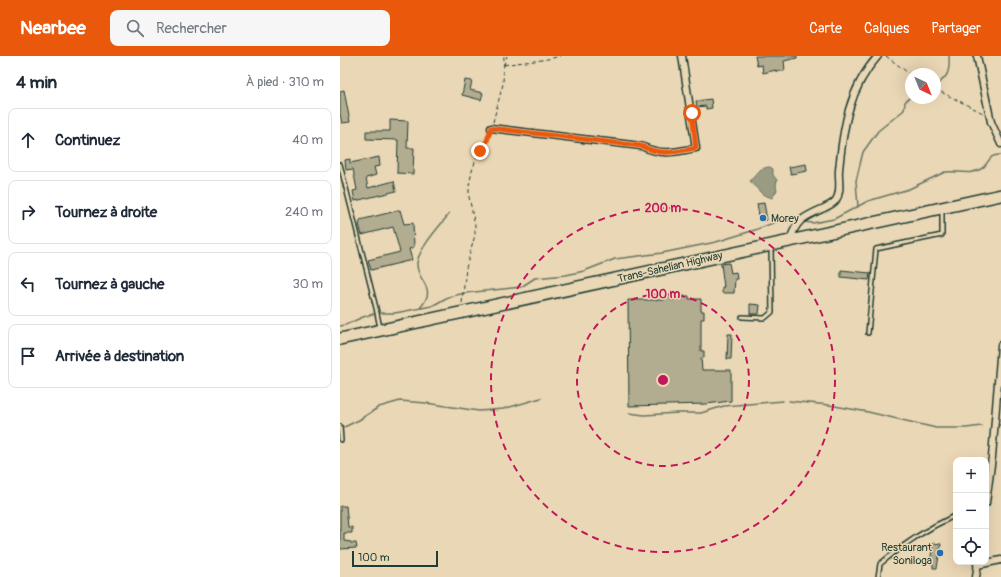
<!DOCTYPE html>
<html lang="fr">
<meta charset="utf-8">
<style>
body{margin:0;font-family:Pangolin,sans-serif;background:#f6f6f7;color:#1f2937}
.controls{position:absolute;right:12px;bottom:12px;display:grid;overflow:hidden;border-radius:8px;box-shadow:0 4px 16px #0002}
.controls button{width:36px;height:36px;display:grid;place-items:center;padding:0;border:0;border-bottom:1px solid #e0e1e3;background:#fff;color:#1f2937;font:20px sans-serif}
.compass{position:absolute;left:565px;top:12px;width:36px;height:36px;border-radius:50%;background:#fff;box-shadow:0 4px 16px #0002;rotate:137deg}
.scale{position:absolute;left:12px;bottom:10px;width:86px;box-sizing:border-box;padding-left:4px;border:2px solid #1f3d34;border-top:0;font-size:11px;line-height:14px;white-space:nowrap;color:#1f3d34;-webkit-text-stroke:3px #ead7b5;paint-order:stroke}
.stop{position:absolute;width:12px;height:12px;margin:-9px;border:3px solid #ea580c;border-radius:50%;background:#fff}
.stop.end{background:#ea580c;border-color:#fff;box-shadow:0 1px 4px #0008}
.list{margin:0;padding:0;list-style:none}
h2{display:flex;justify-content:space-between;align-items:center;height:52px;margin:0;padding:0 16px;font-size:17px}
h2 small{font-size:13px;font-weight:400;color:#747a83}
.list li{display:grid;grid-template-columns:26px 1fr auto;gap:12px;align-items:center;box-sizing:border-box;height:64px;margin:0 8px 8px;padding:0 8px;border:1px solid #e0e1e3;border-radius:8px}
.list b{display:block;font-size:15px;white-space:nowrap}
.list em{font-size:13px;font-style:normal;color:#747a83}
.icon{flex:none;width:22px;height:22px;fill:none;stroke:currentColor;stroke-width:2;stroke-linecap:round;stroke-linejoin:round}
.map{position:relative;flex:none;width:661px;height:521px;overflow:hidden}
header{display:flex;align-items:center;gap:24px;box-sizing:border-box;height:56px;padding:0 20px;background:#ea580c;color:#fff}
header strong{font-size:19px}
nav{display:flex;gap:22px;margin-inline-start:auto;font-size:14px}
.search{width:280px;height:36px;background:#f6f6f7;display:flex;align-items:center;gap:10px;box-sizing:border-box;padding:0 14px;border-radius:8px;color:#747a83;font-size:15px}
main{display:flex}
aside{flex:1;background:#fff}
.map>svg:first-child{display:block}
.water{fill:#999b82;stroke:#687563}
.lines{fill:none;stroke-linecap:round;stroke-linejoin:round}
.stream{stroke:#687563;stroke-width:1.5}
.building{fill:#b2ac91;stroke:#1f3d34}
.lane-casing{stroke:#1f3d34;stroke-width:6}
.street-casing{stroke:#1f3d34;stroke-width:9}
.highway-casing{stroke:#1f3d34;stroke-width:14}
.path{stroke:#1f3d34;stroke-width:1;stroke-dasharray:4 3;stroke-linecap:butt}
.lane{stroke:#ead7b5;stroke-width:3}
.street{stroke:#ead7b5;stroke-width:6}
.highway{stroke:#ead7b5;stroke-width:11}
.route{stroke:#ea580c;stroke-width:5}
.ring{fill:none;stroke:#c2185b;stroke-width:2;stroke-dasharray:7 5}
.poi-dot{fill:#1f6fb2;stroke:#ead7b5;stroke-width:1.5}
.labels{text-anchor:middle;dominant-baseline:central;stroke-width:3;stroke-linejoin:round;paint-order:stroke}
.poi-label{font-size:11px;fill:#1f3d34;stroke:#ead7b5;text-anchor:start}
.street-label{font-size:11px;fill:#1f3d34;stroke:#ead7b5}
.centre{fill:#c2185b;stroke:#ead7b5;stroke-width:2}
.ring-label{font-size:12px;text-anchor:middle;font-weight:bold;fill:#c2185b;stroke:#ead7b5;stroke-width:3;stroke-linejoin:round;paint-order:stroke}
</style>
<header>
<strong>Nearbee</strong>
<div class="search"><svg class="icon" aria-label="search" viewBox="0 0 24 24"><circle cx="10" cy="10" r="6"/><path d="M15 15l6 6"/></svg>Rechercher</div>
<nav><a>Carte</a><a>Calques</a><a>Partager</a></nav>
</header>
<main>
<aside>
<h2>4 min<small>À pied · 310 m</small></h2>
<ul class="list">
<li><svg class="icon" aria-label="ahead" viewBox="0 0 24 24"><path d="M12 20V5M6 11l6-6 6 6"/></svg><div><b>Continuez</b></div><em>40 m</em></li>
<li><svg class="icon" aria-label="right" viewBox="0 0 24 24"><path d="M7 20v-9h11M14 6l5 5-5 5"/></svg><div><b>Tournez à droite</b></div><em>240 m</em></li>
<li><svg class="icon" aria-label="left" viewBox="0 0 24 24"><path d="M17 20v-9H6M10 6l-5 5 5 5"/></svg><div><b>Tournez à gauche</b></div><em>30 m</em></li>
<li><svg class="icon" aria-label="arrive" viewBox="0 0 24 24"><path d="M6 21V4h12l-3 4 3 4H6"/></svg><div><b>Arrivée à destination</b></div></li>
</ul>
</aside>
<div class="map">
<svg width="661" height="521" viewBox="0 0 661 521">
<rect width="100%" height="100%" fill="#ead7b5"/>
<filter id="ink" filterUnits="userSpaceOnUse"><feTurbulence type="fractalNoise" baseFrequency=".025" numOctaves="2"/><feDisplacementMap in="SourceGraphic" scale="8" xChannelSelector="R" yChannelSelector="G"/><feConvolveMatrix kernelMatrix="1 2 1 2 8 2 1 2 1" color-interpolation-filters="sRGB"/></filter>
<g filter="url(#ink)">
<path class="water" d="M428,111h2l3,2v6l4,5 -1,6 1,4 -5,8 -10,-4 -12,-13 11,-12z"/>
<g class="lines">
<path class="stream" d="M595,30c13,-9 15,-14 14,-30
M518,151l-2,-26 7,-29 15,-21 26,-21 1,-8 6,-6
M463,166l10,1 21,-4 34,-18 41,-12 36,-17c13,-2 24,4 36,-3 9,-5 6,-15 20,-14
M80,252c19,-21 -4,-26 -3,-45 2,-15 23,-37 32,-49
M0,270l5,-1 18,-8 14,-4h18l37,-7 16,-9 17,-4 56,-6 14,-9 31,-3 18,-4 31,-12 47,-6 54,-11 39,-12 23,-9h20
M449,345l40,4 39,7 68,16h30l16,-2
M289,357l15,2 34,-2h23l23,-7 59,-5
M658,369h3
M0,373l19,-9 20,-13 21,-6 26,2 53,8 24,-2 38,-11"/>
</g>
<path class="building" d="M415,0h42v2l-13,3 1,9 -9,2v-2l-13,3 -1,-8 -5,1z
M125,24l7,1 -2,9 13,3 -2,7 -19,-5z
M4,34l6,32 -8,1 -2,-9v-23z
M371,43l1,9 -6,1v-3l-9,1 -1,-6z
M50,64l18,1 -1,27h7l-1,26 -16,-1 1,-33 -32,-1v-8h24z
M39,101l1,9 -6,1 2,8 -10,3 2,10 26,-7 2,10 -41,10 -2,-10 4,-1 -4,-21 -7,1 -1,-10 5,-1v4z
M466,108l1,7 -16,3 -2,-7z
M424,147l3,17 -7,1 -3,-17z
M60,154l4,14 9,-1 1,24 -5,2 3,11 -41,10 -3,-10 32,-8 -7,-25 -31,8 -3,-11 1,-1v-3z
M389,207l2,10 5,-1 1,7h-2l-1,14h-12v-6h2l-3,-23z
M501,214l29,3 -1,7 -28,-3z
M324,240h7v4l11,-1v-3h7v3h12v12h3v8h-3v32h3v7h-3l1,12h29v31l-25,3 -77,2 -1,-106h36z
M410,248l10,1 -1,9h-9z
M388,278h4l-1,25h-4z
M0,450h6l2,21h4v6h-8v8l7,1v1h5l1,5 -17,1z
M593,487l8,1 -4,24h-4v-4l-3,-1z"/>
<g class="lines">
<g class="lane-casing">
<path id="lane" d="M0,108l36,144 4,20
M402,261l23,1 7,-6 -1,-64
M528,277l8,-84 66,-14v-26
M0,370l1,14
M538,521l2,-13c23,-20 48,-36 76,-49"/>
</g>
<g class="street-casing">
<path id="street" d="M637,0l14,66 10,22
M151,72l150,18c22,10 34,6 55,2l-14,-92
M450,184c7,-21 14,-23 34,-32 4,-2 9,-4 12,-8 6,-9 2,-21 3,-30 4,-42 10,-82 39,-114
M646,447l6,-46 9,-112
M637,509l24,-5
M636,521l2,-15"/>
</g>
<g class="highway-casing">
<path id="highway" d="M0,283l661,-144"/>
</g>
<path class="path" d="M546,0l25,19
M164,9c20,-4 36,-3 56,-9
M164,9l3,-9
M595,33l48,24
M153,66l10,-38 1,-28
M122,247l4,-35 9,-33v-10l-6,-28v-11l3,-15 4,-12 13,-24"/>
<use href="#lane" class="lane"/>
<use href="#street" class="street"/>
<use href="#highway" class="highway"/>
</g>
</g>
<g class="lines" filter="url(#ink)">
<path class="route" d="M140,95l7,-10 4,-13 150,18c22,10 33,6 55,2l-4,-35"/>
</g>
<g class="ring">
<circle cx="323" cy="324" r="86"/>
<circle cx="323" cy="324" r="172"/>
</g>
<g class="poi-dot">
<circle cx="423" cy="162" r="4"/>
<circle cx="600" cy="497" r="4"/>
</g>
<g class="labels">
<g class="poi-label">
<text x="431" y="162">Morey</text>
<text x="592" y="491" text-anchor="end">Restaurant<tspan x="592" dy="13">Soniloga</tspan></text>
</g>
<g class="street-label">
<text transform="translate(330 211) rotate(-13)">Trans-Sahelian Highway</text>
</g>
</g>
<circle cx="323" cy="324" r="6" class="centre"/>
<g class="ring-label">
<text x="323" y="156">200 m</text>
<text x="323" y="242">100 m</text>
</g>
</svg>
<div class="controls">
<button>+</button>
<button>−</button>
<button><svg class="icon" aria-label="locate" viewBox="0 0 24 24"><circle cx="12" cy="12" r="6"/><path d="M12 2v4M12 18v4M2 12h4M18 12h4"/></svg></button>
</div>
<svg class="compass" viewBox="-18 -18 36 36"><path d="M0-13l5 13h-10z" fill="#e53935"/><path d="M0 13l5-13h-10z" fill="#747a83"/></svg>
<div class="scale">100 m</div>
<div class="stop" style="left:352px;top:57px"></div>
<div class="stop end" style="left:140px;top:95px"></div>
</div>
</main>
